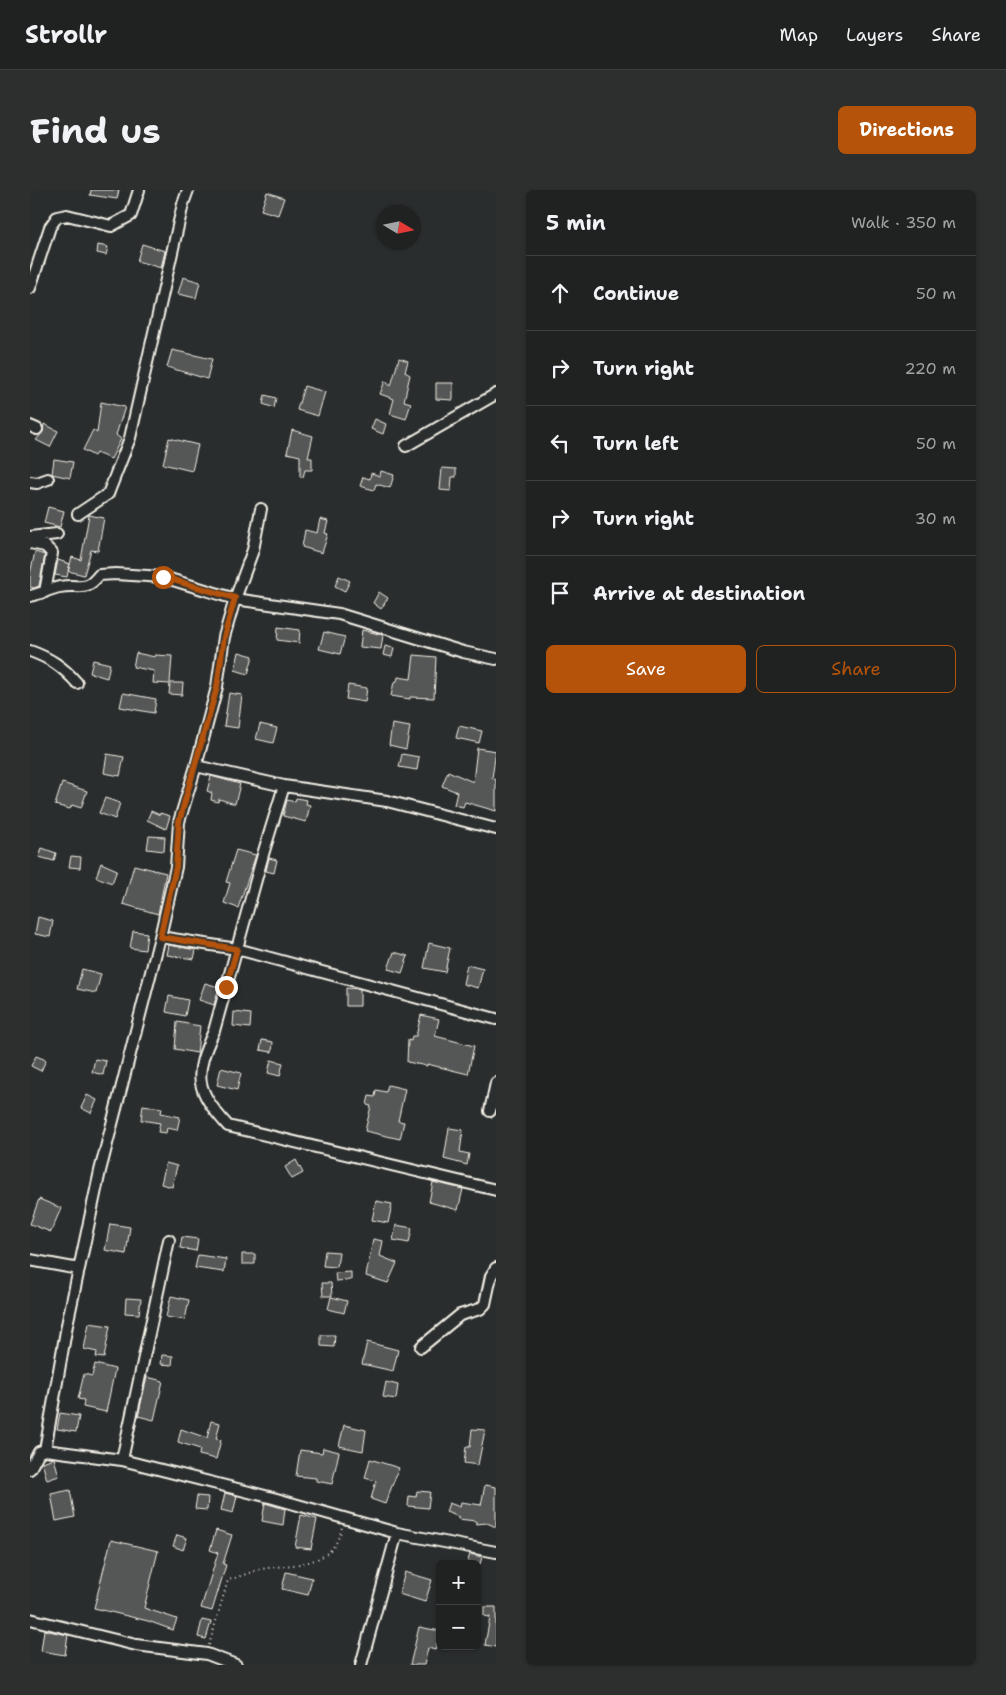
<!DOCTYPE html>
<meta charset="utf-8">
<style>
body{margin:0;font-family:"Shantell Sans",sans-serif;background:#2d2f2f;color:#f1f3f6}
.controls{position:absolute;right:15px;bottom:15px;display:grid;overflow:hidden;border-radius:8px;box-shadow:0 1px 4px #0004}
.controls button{width:45px;height:45px;display:grid;place-items:center;padding:0;border:0;border-bottom:1px solid #3d3f40;background:#202222;color:#f1f3f6;font:25px sans-serif}
.compass{position:absolute;left:346px;top:15px;width:45px;height:45px;border-radius:50%;background:#202222;box-shadow:0 1px 4px #0004;rotate:100deg}
.stop{position:absolute;width:15px;height:15px;margin:-11px;border:4px solid #b45309;border-radius:50%;background:#fff}
.stop.end{background:#b45309;border-color:#fff;box-shadow:0 1px 5px #0008}
.list{margin:0;padding:0;list-style:none}
h2{display:flex;justify-content:space-between;align-items:center;height:65px;margin:0;padding:0 20px;font-size:21px}
h2 small{font-size:16px;font-weight:400;color:#a2a4a5}
.list li{display:grid;grid-template-columns:32px 1fr auto;gap:15px;align-items:center;box-sizing:border-box;height:75px;padding:0 20px;border-top:1px solid #3d3f40}
.list b{display:block;font-size:19px;white-space:nowrap}
.list em{font-size:16px;font-style:normal;color:#a2a4a5}
.actions{display:flex;gap:10px;padding:15px 20px}
.actions a{flex:1;padding:11px 0;border:1px solid #b45309;border-radius:8px;text-align:center;font-size:18px;color:#b45309}
.actions .main{background:#b45309;color:#fff}
.icon{flex:none;width:28px;height:28px;fill:none;stroke:currentColor;stroke-width:2;stroke-linecap:round;stroke-linejoin:round}
.map{position:relative;flex:none;width:466px;height:1475px;overflow:hidden;border-radius:8px}
header{display:flex;align-items:center;gap:30px;box-sizing:border-box;height:70px;padding:0 25px;background:#202222;border-bottom:1px solid #3d3f40}
header strong{font-size:24px}
nav{display:flex;gap:28px;margin-inline-start:auto;font-size:18px}
.intro{display:flex;align-items:center;justify-content:space-between;box-sizing:border-box;height:120px;padding:0 30px}
h1{margin:0;font-size:35px}
.button{padding:12px 22px;border-radius:8px;background:#b45309;color:#fff;font-size:18px;font-weight:700}
main{display:flex;gap:30px;padding:0 30px}
aside{flex:1;background:#202222;border-radius:8px;box-shadow:0 1px 4px #0004}
.map>svg:first-child{display:block}
.building{fill:#555756;stroke:#f4f1e8}
.lines{fill:none;stroke-linecap:round;stroke-linejoin:round}
.street-casing{stroke:#f4f1e8;stroke-width:14}
.path{stroke:#f4f1e8;stroke-width:2;stroke-dasharray:1 4;stroke-linecap:butt}
.street{stroke:#2a2d2e;stroke-width:10}
.route{stroke:#b45309;stroke-width:6}
</style>
<header>
<strong>Strollr</strong>
<nav><a>Map</a><a>Layers</a><a>Share</a></nav>
</header>
<div class="intro"><h1>Find us</h1><a class="button">Directions</a></div>
<main>
<div class="map">
<svg width="466" height="1475" viewBox="0 0 466 1475">
<rect width="100%" height="100%" fill="#2a2d2e"/>
<filter id="ink" filterUnits="userSpaceOnUse"><feTurbulence type="fractalNoise" baseFrequency=".02" numOctaves="2"/><feDisplacementMap in="SourceGraphic" scale="10" xChannelSelector="R" yChannelSelector="G"/><feConvolveMatrix kernelMatrix="1 2 1 2 8 2 1 2 1" color-interpolation-filters="sRGB"/></filter>
<g filter="url(#ink)">
<path class="building" d="M61,0h28l-2,9 -27,-4z
M237,2l17,6 -6,17 -17,-5z
M112,54l23,7 -4,17 -24,-7z
M68,55l10,2 -2,8 -9,-2z
M153,87l17,5 -4,16 -18,-4z
M142,160l40,9 -5,20 -40,-12z
M369,168l9,3 -3,11 5,3 -6,26 7,2 -5,16 -16,-5 4,-15 -14,-5 5,-13 6,5z
M406,193h17v17l-17,-1z
M274,196l21,6 -7,24 -21,-6z
M235,205l11,3 -2,10 -11,-4z
M71,212l24,5 -9,28 5,4 -10,20 -15,-6 -2,3 -11,-6 10,-20 4,3z
M345,229l11,5 -3,10 -12,-5z
M14,234l14,7 -8,16 -14,-7 7,-8z
M262,240l21,6 -5,22h4v12h-7l-2,7h-3v-21l-13,-3z
M139,248l29,7 -6,26 -29,-7z
M24,269l19,3 -3,16 -18,-4z
M412,278l14,1v8h-4l-1,14 -11,-1z
M351,281l13,4 -4,13 -14,-4 -2,6 -14,-4 3,-9 7,2 1,-6 9,3z
M18,317l16,4 -4,16 -16,-4z
M59,325l15,3 -6,33 -7,-1 -7,25 -16,-4 4,-14 9,3z
M290,329l8,2 -3,12 3,1 -6,19 -20,-6 3,-17 12,3z
M5,362l10,3 -6,31 -5,2 -4,-1v-13z
M28,370l12,4 -3,13 -12,-2z
M309,386l11,5 -5,10 -10,-5z
M349,402l9,6 -7,11 -8,-6z
M248,437l22,3 -1,13 -22,-3z
M332,440l21,5 -2,14 -21,-2z
M294,442l21,5 -5,17 -21,-5z
M355,456l9,2 -2,9 -9,-2z
M209,462l14,4 -5,18 -13,-4z
M106,463l19,4v-2l17,1 -2,27h13l-1,12 -13,-1 1,-10 -17,-1 1,-12 -21,-4z
M384,465l22,2 -2,41 -24,-1v2l-19,-3 3,-14 3,-1 1,-4 13,2z
M63,470l17,4 -3,14 -17,-5z
M318,495l19,3 -2,14 -19,-3z
M93,503l33,6 -2,14 -34,-6z
M199,503l13,2 -4,33 -14,-2z
M230,534l17,4 -4,15 -17,-4z
M362,534l18,3 -4,22 -17,-4z
M429,536l23,5 -3,12 -23,-5z
M447,558l19,3 -4,27 4,2v31l-31,-9 -2,5 -9,-2 3,-13 -15,-6 6,-15 25,11z
M77,564l17,3 -4,19 -16,-3z
M372,564l17,3 -2,13 -18,-3z
M181,586l29,8 -5,20 -16,-5 -1,3 -7,-2 1,-7 -5,-2z
M32,593l25,8 -6,17 -9,-3 -2,4 -15,-4z
M75,608l15,5 -5,16 -16,-6z
M266,608l11,2 -1,4 4,1 -4,17 -23,-6 4,-16 8,2z
M121,621l9,4v-2l10,3 -4,13 -19,-9z
M119,646l16,1 -1,14 -17,-2z
M12,658l14,5 -2,8 -15,-4z
M206,660l20,5 -18,53 -14,-5 6,-20 -4,-1z
M41,666l10,1 -1,11 -11,-1z
M239,668l8,2 -3,13 -8,-2z
M71,673l16,7 -5,13 -16,-6z
M104,675l32,8 -8,41 -35,-10z
M8,727l15,4 -3,16 -15,-3z
M103,741l14,2 -2,17 -15,-2z
M399,753l21,5 -5,24 -21,-4z
M139,755l27,5 -2,9 -27,-4z
M364,762l14,4 -6,17 -14,-4z
M437,775l16,4 -5,19 -15,-4z
M52,779l19,5 -5,19 -19,-4z
M175,793l14,4 -5,18 -15,-5z
M316,798l14,1v17h-14z
M139,806l19,4 -3,16 -19,-4z
M204,822l17,2 -1,14 -17,-2z
M391,825l18,4 -4,17 39,10 -6,28 -41,-10v2l-20,-4 1,-22 3,1 1,-5h4z
M147,832l23,4 -3,27 -22,-4z
M232,850l11,2 -1,10 -12,-2z
M6,866l10,4 -5,11 -10,-5z
M65,869l11,2 -3,14 -11,-3z
M241,870l12,3 -3,13 -12,-3z
M191,878l20,5 -4,17 -20,-5z
M358,895l17,4 -7,32 6,1 -4,17 -35,-8 6,-25 -4,-1 2,-9 6,1 1,-7 10,2z
M57,905l10,5 -6,13 -10,-5z
M113,915l19,3 -1,5 19,4 -3,13 -10,-2 -1,5 -8,-1 2,-9 -19,-3z
M419,938l14,2 -3,22 9,2 -2,11 -23,-6z
M266,970l7,13 -11,6 -7,-12z
M136,973l11,3 -5,21 -11,-3z
M403,992l30,7 -5,21 -29,-8z
M9,1009l22,9 -10,24 -21,-8z
M346,1011l16,3 -4,19 -16,-3z
M80,1034l20,3 -4,27 -21,-4z
M366,1035l16,3 -3,15 -16,-3z
M152,1047l16,2 -2,12 -16,-3z
M343,1049l10,2 -3,15 17,7 -9,20 -22,-7z
M295,1061l14,1 -2,15 -14,-1z
M212,1064h13v10h-13z
M168,1065l28,4 -2,13 -29,-4z
M321,1082v8l-15,1 -1,-8z
M292,1093h9l1,13h-9z
M141,1106l18,4 -4,20 -19,-3z
M301,1107l16,4 -3,12 -16,-4z
M96,1108l15,1 -2,15 -14,-1z
M59,1133l21,3 -6,32 -8,-1 1,-5 -13,-3z
M291,1145h14l-1,12 -13,-1z
M337,1152l31,8 -5,21 -31,-7z
M132,1165l11,1 -1,9 -11,-1z
M65,1174l20,5 -9,43 -23,-5 1,-7 -6,-1 6,-25 8,2z
M117,1187l16,4 -9,39 -16,-4z
M356,1192l12,3 -2,14 -13,-2z
M30,1223l19,3 -3,16 -19,-3z
M181,1231l9,2 -4,16 5,1 -5,19 -17,-4 1,-6 -22,-7 3,-13 26,9z
M314,1235l22,5 -3,21 -24,-5z
M442,1239l13,1 -7,35 -14,-2 2,-16h4z
M293,1258l16,4 -7,32 -16,-3v-3l-20,-2 4,-26 22,3z
M24,1268l5,18 -12,4 -5,-18z
M340,1269l29,9 -14,36 -14,-5 5,-18 -11,-3z
M455,1295l11,2v40l-9,-4 -11,1v-3l-18,-2 1,-2 -13,-5 3,-9 11,4 1,-5 20,3z
M40,1300l5,27 -19,4 -5,-27z
M387,1301l13,1 -2,16 -20,-2 1,-10 7,1z
M195,1303l12,3 -4,17 -12,-3z
M167,1306l11,1 -1,13 -12,-1z
M235,1313l20,6 -2,16 -21,-4z
M271,1325l16,4 -6,30 -16,-2z
M186,1340l16,5 -9,29 3,1 -14,46 -11,-3 17,-55 -8,-3z
M147,1345l10,3 -4,12 -10,-4z
M81,1350l47,11 -14,57 33,11 -4,11 -25,-9 -54,-13z
M440,1364l12,3 -2,7h-13z
M256,1382l26,6 -4,17 -26,-6z
M375,1382l27,8 -7,22 -26,-8z
M454,1417h12v40l-11,-2 5,-28 -6,-1z
M172,1430l9,2 -5,17 -8,-2z
M389,1437l21,4 -5,19 -7,-2 -4,17h-14z
M14,1440l24,5 -3,20 -24,-4z"/>
<g class="lines">
<g class="street-casing">
<path id="street" d="M0,98l20,-61 7,-10 10,-2 44,11 20,-11 8,-25
M0,236l7,3
M376,256l90,-52
M0,292l7,1 11,-4
M48,324l30,-20 22,-56 53,-234 5,-14
M0,347l27,-3
M0,353l15,3 7,7 -7,39
M0,406c10,-2 20,-7 30,-9 19,-4 25,6 39,-12l17,-1 47,3 72,22 104,15 124,38 33,7
M0,461c20,7 33,16 47,32
M166,576l21,-79 7,-50 11,-38 18,-49 8,-41
M254,596l-20,65 -50,180c-21,45 -19,58 14,95l268,64
M466,639l-109,-28 -103,-15 -88,-20 -17,56 -3,45 -16,70 77,12 259,70
M460,921l6,-28
M0,1070l49,9
M391,1157l39,-32 20,-6 5,-5 6,-28 5,-8
M15,1260l22,-125 33,-154 60,-234
M92,1270l47,-220
M0,1279l9,-17 6,-2 77,10 151,38 124,35 99,19
M0,1429l106,26 71,9 29,11
M331,1475l36,-132"/>
</g>
<path class="path" d="M179,1455l19,-65c11,-3 22,-8 34,-11 31,-6 71,0 80,-42"/>
<use href="#street" class="street"/>
</g>
</g>
<g class="lines" filter="url(#ink)">
<path class="route" d="M133,387l72,21 -11,39 -7,50 -38,135 -3,45 -16,70 77,12 -11,38"/>
</g>
</svg>
<div class="controls">
<button>+</button>
<button>−</button>
</div>
<svg class="compass" viewBox="-18 -18 36 36"><path d="M0-13l5 13h-10z" fill="#e53935"/><path d="M0 13l5-13h-10z" fill="#a2a4a5"/></svg>
<div class="stop" style="left:133px;top:387px"></div>
<div class="stop end" style="left:196px;top:797px"></div>
</div>
<aside>
<h2>5 min<small>Walk · 350 m</small></h2>
<ul class="list">
<li><svg class="icon" aria-label="ahead" viewBox="0 0 24 24"><path d="M12 20V5M6 11l6-6 6 6"/></svg><div><b>Continue</b></div><em>50 m</em></li>
<li><svg class="icon" aria-label="right" viewBox="0 0 24 24"><path d="M7 20v-9h11M14 6l5 5-5 5"/></svg><div><b>Turn right</b></div><em>220 m</em></li>
<li><svg class="icon" aria-label="left" viewBox="0 0 24 24"><path d="M17 20v-9H6M10 6l-5 5 5 5"/></svg><div><b>Turn left</b></div><em>50 m</em></li>
<li><svg class="icon" aria-label="right" viewBox="0 0 24 24"><path d="M7 20v-9h11M14 6l5 5-5 5"/></svg><div><b>Turn right</b></div><em>30 m</em></li>
<li><svg class="icon" aria-label="arrive" viewBox="0 0 24 24"><path d="M6 21V4h12l-3 4 3 4H6"/></svg><div><b>Arrive at destination</b></div></li>
</ul>
<div class="actions"><a class="main">Save</a><a>Share</a></div>
</aside>
</main>
